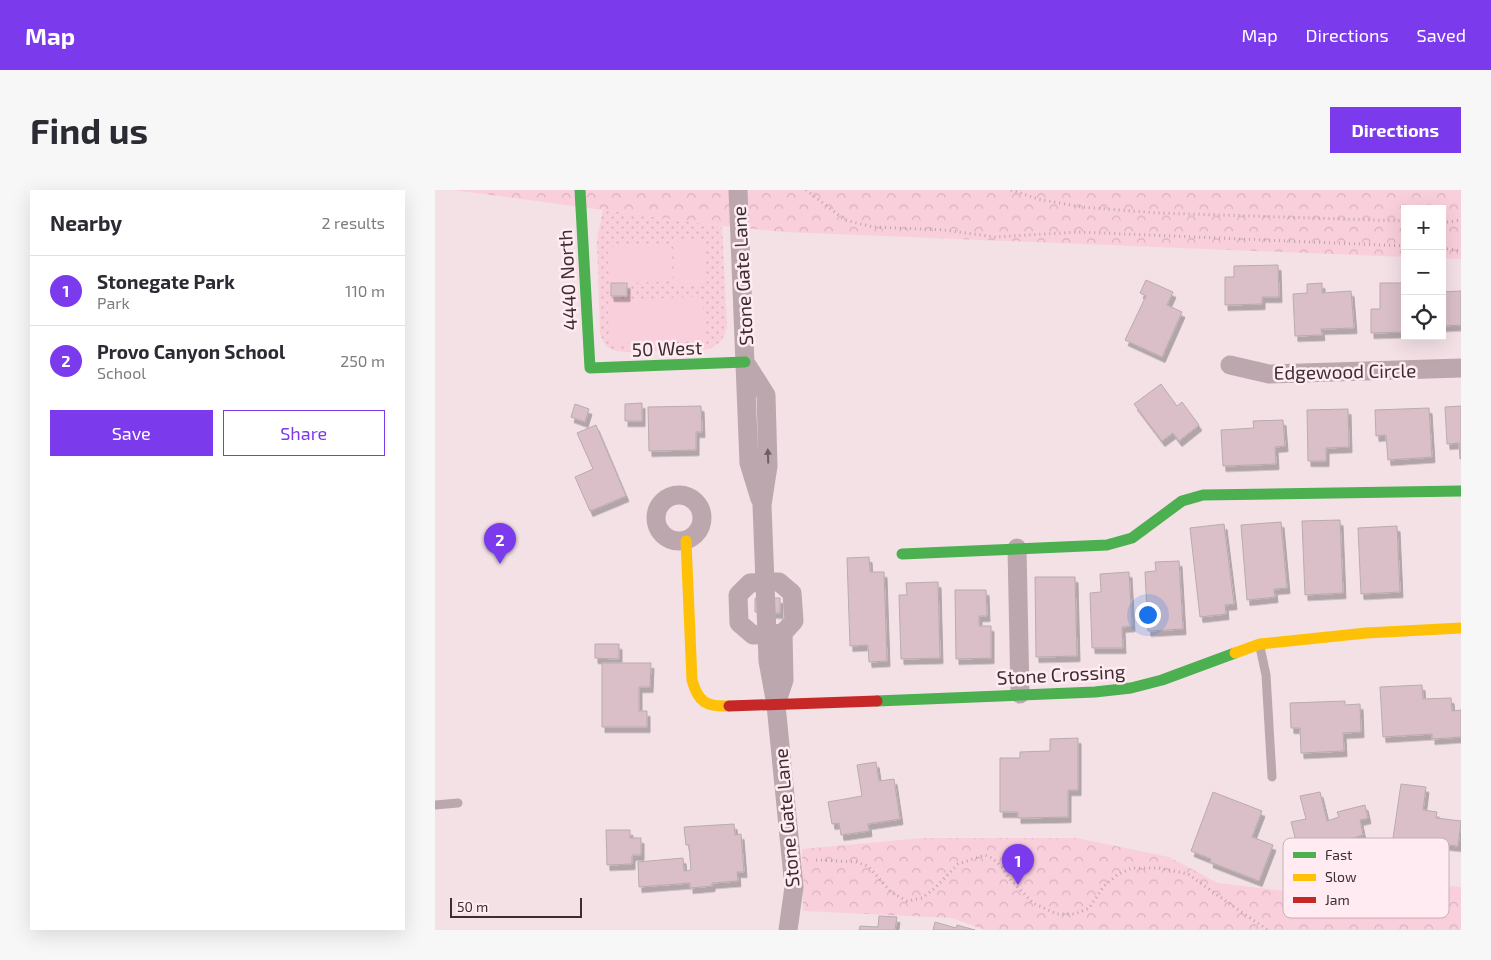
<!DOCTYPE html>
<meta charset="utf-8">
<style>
body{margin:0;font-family:"Exo 2",sans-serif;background:#f7f7f7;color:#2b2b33}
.controls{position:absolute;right:15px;top:15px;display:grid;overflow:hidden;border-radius:0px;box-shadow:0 5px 20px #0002}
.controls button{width:45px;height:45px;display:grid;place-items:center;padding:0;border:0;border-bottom:1px solid #e1e1e2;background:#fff;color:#2b2b33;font:25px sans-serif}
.scale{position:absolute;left:15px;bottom:12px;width:132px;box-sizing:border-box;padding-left:5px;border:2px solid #3a2e32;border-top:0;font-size:14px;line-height:18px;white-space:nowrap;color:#3a2e32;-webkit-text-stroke:4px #ffebf1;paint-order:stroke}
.you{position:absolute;left:712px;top:424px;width:18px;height:18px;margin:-12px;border:4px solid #fff;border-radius:50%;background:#1a73e8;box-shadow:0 0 0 8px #1a73e833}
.badge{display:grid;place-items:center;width:32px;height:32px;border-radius:50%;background:#7c3aed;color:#fff;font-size:16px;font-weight:700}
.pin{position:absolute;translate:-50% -41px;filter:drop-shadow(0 1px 2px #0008)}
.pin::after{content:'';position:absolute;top:26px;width:18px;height:15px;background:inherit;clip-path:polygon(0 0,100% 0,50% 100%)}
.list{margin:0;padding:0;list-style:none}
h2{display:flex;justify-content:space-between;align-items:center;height:65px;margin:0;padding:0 20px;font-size:21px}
h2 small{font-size:16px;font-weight:400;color:#7c7c81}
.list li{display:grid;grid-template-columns:32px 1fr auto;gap:15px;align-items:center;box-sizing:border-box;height:70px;padding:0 20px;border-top:1px solid #e1e1e2}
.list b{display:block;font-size:19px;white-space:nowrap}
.list p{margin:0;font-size:16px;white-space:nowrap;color:#7c7c81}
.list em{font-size:16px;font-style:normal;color:#7c7c81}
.actions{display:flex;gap:10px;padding:15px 20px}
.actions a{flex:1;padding:11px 0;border:1px solid #7c3aed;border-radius:0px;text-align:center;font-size:18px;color:#7c3aed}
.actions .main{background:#7c3aed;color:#fff}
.icon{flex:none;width:28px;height:28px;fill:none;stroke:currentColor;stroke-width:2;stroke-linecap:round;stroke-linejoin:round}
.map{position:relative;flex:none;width:1026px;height:740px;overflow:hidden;border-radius:0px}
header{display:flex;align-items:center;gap:30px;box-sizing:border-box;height:70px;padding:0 25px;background:#7c3aed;color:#fff}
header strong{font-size:24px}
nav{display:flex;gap:28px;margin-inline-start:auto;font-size:18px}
.intro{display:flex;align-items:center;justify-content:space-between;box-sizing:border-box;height:120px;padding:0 30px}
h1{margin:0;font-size:35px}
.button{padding:12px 22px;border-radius:0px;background:#7c3aed;color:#fff;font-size:18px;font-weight:700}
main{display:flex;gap:30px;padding:0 30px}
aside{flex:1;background:#fff;border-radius:0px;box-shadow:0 5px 20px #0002}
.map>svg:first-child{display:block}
.grass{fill:url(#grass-dots)}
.park{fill:url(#park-crowns)}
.pitch{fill:#facfdc}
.building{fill:#dabfc8;stroke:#b9abaf;filter:url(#shadow)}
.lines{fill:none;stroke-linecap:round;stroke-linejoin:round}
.path{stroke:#b8a6ac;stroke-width:3;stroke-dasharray:1 4;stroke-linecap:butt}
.lane{stroke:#bca7ae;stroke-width:9}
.street{stroke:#bca7ae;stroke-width:19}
.fast{stroke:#4caf50;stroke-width:11}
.slow{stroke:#ffc107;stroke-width:11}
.jam{stroke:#c62828;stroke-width:11}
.oneway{fill:#6e5e64}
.labels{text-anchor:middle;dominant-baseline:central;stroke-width:5;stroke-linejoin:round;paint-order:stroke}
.street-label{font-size:19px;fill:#3a2e32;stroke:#ffebf1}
.key{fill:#ffebf1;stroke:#c4b2b8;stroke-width:1}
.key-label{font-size:14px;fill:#3a2e32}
</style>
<header>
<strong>Map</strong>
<nav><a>Map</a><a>Directions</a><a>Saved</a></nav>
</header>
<div class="intro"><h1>Find us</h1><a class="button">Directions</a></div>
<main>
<aside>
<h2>Nearby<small>2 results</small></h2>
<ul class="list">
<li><span class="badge">1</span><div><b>Stonegate Park</b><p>Park</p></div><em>110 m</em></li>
<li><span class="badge">2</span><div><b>Provo Canyon School</b><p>School</p></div><em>250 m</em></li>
</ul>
<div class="actions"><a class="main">Save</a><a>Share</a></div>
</aside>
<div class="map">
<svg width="1026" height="740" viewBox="0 0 1026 740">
<defs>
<pattern id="grass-dots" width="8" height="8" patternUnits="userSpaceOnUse" patternTransform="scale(1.25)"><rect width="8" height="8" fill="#facfdc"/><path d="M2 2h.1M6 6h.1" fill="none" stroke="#d7b2bd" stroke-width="1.8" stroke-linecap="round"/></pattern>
<pattern id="park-crowns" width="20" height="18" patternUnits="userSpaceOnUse" patternTransform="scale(1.25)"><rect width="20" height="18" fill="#facfdc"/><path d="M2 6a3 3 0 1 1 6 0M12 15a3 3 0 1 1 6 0" fill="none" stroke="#d7b2bd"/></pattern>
<filter id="shadow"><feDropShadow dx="3" dy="5.5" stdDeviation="0" flood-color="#0004"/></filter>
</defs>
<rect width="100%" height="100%" fill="#f3e1e6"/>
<path class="grass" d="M168,20l119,16 5,101c-3,12 -8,17 -18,22l-85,3c-15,-2 -20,-5 -24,-19l-3,-93z"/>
<path class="park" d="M18,0h1008v69l-19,-1v-49h-37v48l-621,-25 -69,-7z
M488,648h154l92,19 49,26 67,8 110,-10 66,6v43h-477l-32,-12 -149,-7 -1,-62z"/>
<path class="pitch" d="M269,50l3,44 -32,2 -2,-44z
M236,54l2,37 -64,3 -1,-37z
M258,107l10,7 2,36 -88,4 -8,-7 -1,-37z"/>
<path class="building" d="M843,75l1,32h-17v7l-37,1v-28h9v-11z
M711,90l27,12 -6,13 15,7 -20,45 -37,-17 21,-44 -6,-3z
M176,93h16v13h-16z
M887,93v10l29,-2 3,37 -33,1 1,6 -27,1 -2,-42 14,-1v-9z
M945,93h25v49l-34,1v-24h9z
M1026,101v34l-19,1v-34z
M726,194l16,22 5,-4 17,23 -20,16 -6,-8 -11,8 -28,-37z
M207,213v18h-17v-17z
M140,214l14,5 -4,13 -14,-5z
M266,216l1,26h-6v18l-47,1 -1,-44z
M1026,216v53h-1l-1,-16 -12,1 -2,-37z
M994,218l3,49 -44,3 -2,-25 -10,1 -1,-26z
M913,219l1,38 -23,1v13h-18l-1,-51z
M848,230l2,26 -10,1 1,17 -53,2 -2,-36 33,-2 -1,-7z
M161,235l30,71 -36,15 -15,-34 18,-8 -16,-36z
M905,330l3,73 -38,2 -3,-74z
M846,332l6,66 -13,1 1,8 -28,3 -6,-75z
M789,334l10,80 -9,1 1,9 -26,3 -10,-89z
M962,336l3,66 -39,2 -3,-66z
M434,367l1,15h14l3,89 -18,1 -1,-17 -18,1 -3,-88z
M744,371l4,68 -35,2 -3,-59 11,-1 -1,-9z
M694,382l3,54 -10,1 1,21h-31l-2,-55 11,-1 -1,-18z
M600,387h40l2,79 -41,1z
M503,392l2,76 -39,1 -2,-64h8l-1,-12z
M520,400h31l1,26h-8v10h12v32l-35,1z
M320,408h25v15l-25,-1z
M160,454h24v15l-24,-1z
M167,473h49l-1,24h-11v24h8v16h-45z
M987,495l1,14 28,-1 1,13 9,-1v27l-29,2v-5l-49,3 -3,-50z
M910,511v4l15,-1 1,28 -18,1 1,18 -43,2 -1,-25h-9l-1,-25z
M643,548v52h-10v27l-50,1v-6h-18v-54h20v-6l30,-1v-12z
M441,572l3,19 15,-2 6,40 -32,5 1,7 -28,4 -2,-12 -7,1 -4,-22 34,-6 -5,-31z
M966,594l25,3 -3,23 14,2 -1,6 25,3 -3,25 -18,-2 -2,12 -8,-1 -1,8 -8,-1 -1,7 -20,-3 4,-26 -11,-2z
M778,602l49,19 -10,26 21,8 -14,36 -49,-19 1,-3 -20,-8z
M885,602l7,29 12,-4 -2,-5 28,-7 3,13 -8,2 3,15 -13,4 2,7 -30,8 2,9 -21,5 -12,-46 15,-3 -6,-23z
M299,634l1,11 6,-1 3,38h-7l1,9 -26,2v3l-22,2v-5l-51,4 -1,-25 45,-4 1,13 7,-1 -2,-25h-3l-2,-18z
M171,640h24v8h11v17h-9v9l-25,1z
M444,726l18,1 -2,13h-36l1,-4 18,1z
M500,732l21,6 1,-3 18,5h-42z"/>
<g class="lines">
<path class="path" d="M371,0l39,30 28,7 71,3 51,7 84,-5 326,14
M576,0l27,9 43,8 77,6 247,8
M1007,33l19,-3
M1007,58l19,3
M381,670l40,2 12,4 24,27 15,8 15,-3 13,-10 23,-24 27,-9 7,3 10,9 6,10 25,26 24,11h18l14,-6 15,-22 13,-11 15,-7h27l29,6 49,35 31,21"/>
<path class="lane" d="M825,457l6,28 6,102
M0,615l23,-2"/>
<path class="street" d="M303,0l11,273 11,36
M310,172l21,33 2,71 -6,39 6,156 8,44 18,182 -6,43
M795,175l39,9 192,-6
M221 328a23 23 0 1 1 46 0a23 23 0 1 1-46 0Z
M582,358l3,146
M330,392h14l13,11 2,28 -11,12 -30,2 -14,-12 -1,-28 12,-12z
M341,514l8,-24 -1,-47"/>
<path class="fast" d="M145,0l10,178 155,-6
M467,364l205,-9 25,-7 50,-37 21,-6 258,-4
M442,511l218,-9 36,-4 31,-8 73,-27"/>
<path class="slow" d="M251,351l6,139c6,22 14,27 37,26
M800,463l25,-9 106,-11 95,-5"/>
<path class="jam" d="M294,516l148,-5"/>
</g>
<defs><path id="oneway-solid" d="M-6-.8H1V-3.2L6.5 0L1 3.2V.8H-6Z" transform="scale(1.25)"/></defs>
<use class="oneway" href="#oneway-solid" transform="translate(333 266) rotate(-92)"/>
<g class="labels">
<g class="street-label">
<text transform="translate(307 86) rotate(-93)">Stone Gate Lane</text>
<text transform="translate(132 90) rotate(-93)">4440 North</text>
<text transform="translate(232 158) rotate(-2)">50 West</text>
<text transform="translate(910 181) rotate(-1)">Edgewood Circle</text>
<text transform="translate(626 484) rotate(-3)">Stone Crossing</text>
<text transform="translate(351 628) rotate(-95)">Stone Gate Lane</text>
</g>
</g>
<rect x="848" y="648" width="166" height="80" rx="8" class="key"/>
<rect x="858" y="662" width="23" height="6" fill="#4caf50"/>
<rect x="858" y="684" width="23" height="7" fill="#ffc107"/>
<rect x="858" y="707" width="23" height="6" fill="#c62828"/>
<g class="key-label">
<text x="890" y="670">Fast</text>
<text x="890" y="692">Slow</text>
<text x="890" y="715">Jam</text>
</g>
</svg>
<div class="controls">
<button>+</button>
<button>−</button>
<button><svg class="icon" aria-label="locate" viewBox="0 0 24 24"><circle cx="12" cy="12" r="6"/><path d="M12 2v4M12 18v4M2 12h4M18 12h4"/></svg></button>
</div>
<div class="scale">50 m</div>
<div class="you"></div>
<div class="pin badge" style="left:583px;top:695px">1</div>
<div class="pin badge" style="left:65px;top:374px">2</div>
</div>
</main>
